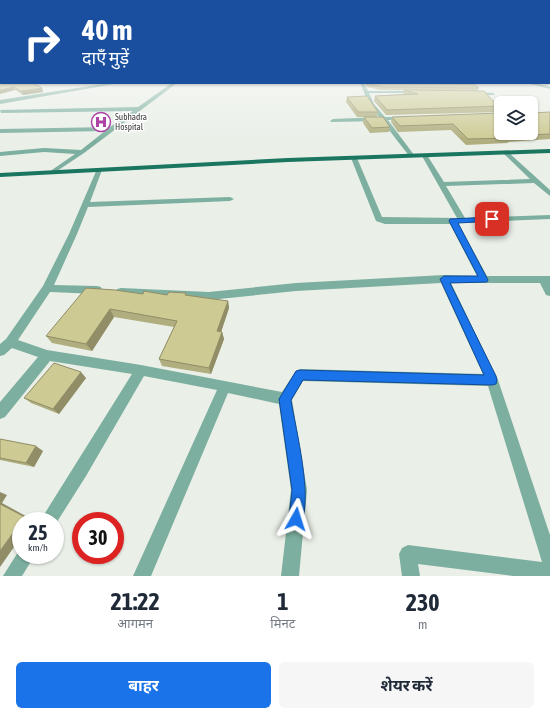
<!DOCTYPE html>
<html lang="hi">
<meta charset="utf-8">
<style>
:root{--surface:#fff;--page:#f6f6f7;--text:#1f2937;--muted:#747a83;--accent:#1a73e8}
body{margin:0;font-family:"Asap Condensed","Noto Sans Devanagari",sans-serif;background:var(--page);color:var(--text);height:100vh;display:flex;flex-direction:column;font-size:15px;white-space:nowrap}
*{box-sizing:border-box;margin:0}
p{font-size:13px;color:var(--muted)}
.icon{flex:none;width:22px;height:22px;fill:none;stroke:currentColor;stroke-width:2;stroke-linecap:round;stroke-linejoin:round}
.map{position:relative;height:576px;overflow:hidden}
.side{display:flex;flex-direction:column;background:var(--surface);flex:1}
.side>*{flex:none}
.guide{position:absolute;left:0px;top:0px;width:550px;height:84px;box-shadow:0 1px 3px #0004;background:#1a4fa0;color:#fff;overflow:hidden}
.tools{position:absolute;left:494px;top:96px;display:grid;gap:8px}
.tools a{display:grid;place-items:center;width:44px;height:44px;border-radius:6px;background:var(--surface);box-shadow:0 1px 3px #0004;font-size:20px}
.speed{position:absolute;left:12px;top:512px;display:flex;gap:8px;font-size:20px;font-weight:700;text-align:center}
.speed>*{display:grid;place-content:center;width:52px;height:52px;border-radius:50%;background:var(--surface);box-shadow:0 1px 3px #0004;line-height:1}
.speed small{font-size:10px;font-weight:400}
.speed .limit{border:6px solid #d22;background:#fff;color:#111}
.pin{position:absolute;display:grid;place-items:center;width:34px;height:34px;color:#fff;margin:-17px;border-radius:8px;box-shadow:0 2px 6px #0006}
.me{position:absolute;width:44px;margin:-22px;rotate:6deg;stroke-linejoin:round;filter:drop-shadow(0 0 3px #0008)}
.turn{display:flex;align-items:center;gap:14px;height:84px;padding:0 16px;font-size:18px}
.turn .icon{width:52px;height:52px;stroke-width:2.5}
.turn b{display:block;font-size:28px;line-height:34px}
.eta{display:flex;justify-content:space-evenly;align-items:center;height:68px;text-align:center}
.eta b{font-size:24px;font-weight:700;line-height:28px}
.cta{display:flex;gap:8px;margin-top:auto;padding:8px 16px}
.cta a{flex:1;height:46px;border-radius:6px;background:var(--accent);color:#fff;font-size:16px;font-weight:700;line-height:46px;text-align:center}
.cta a+a{background:var(--page);color:var(--text)}
.map>svg:first-child{display:block}
.lines{fill:none;stroke-linecap:round;stroke-linejoin:round}
.minor{fill:#7caf9f;fill-rule:evenodd}
.major{fill:#1b7660;fill-rule:evenodd}
.wall{fill:#b0ae7e}
.shaded-wall{fill:#908d67}
.building{fill:#cdca93;stroke:#908d67}
.route{fill:#1a73e8;stroke:#114b97}
.labels{text-anchor:middle;dominant-baseline:central;stroke-width:3;stroke-linejoin:round;paint-order:stroke}
.far-poi-label{font-size:9px;fill:#383a38;stroke:#fff;text-anchor:start}
</style>
<div class="map">
<svg width="550" height="576" viewBox="0 0 550 576">
<rect width="100%" height="100%" fill="#eaefe8"/>
<g class="lines">
<path class="minor" d="M549 76H550V78H549Z
M109 83H120L0 104V100Z
M172 83H177L84 153 54 173 49 172 75 154 44 152 0 156V152L44 148 81 150 105 131 0 133V129L110 127 133 111 1 113 0 110 138 107Z
M360 83H364L368 91H419L417 93H369L374 104 385 117H407L408 118 405 120H388L414 155V157H410L382 121 331 122 330 121 333 119 379 117 369 104Z
M527 83H535L550 87V89Z
M473 92 493 93 495 94 493 95 471 94Z
M504 152H508L550 190V196L534 183 446 186 465 218 550 215V219L458 223 487 276H550V296L546 295 540 283H451L498 380 550 535V576H513L418 564 420 576H402L399 554 402 548 408 545 542 562 488 386 303 381 292 400 307 490 299 576H281L291 490 279 404 228 393 151 576H133L217 390 144 376 86 476 55 525V521H40L132 374 50 361 5 417 0 419V402L38 357 12 348 4 355 0 356V344L6 339 43 286 69 234 97 169 102 170 90 202 230 197 234 199 230 201 88 207 77 234 54 285 97 286 101 287 102 290 101 293 97 294 50 292 18 340 47 350 141 365 282 392 296 371 300 369 483 374 441 283 296 291 209 300 121 296 117 295 116 292 117 289 121 288 209 292 296 283 444 275 477 276 450 224H385L376 221 351 158 354 156 357 158 382 217 457 218 422 156 423 155H427L444 182 530 179 504 154Z
M20 549 21 555H35L22 576H3Z"/>
<path class="major" d="M550 149V153L288 162 0 177V173L288 158Z"/>
</g>
<path class="wall" d="M0 67V68L42 88 43 92 23 95 15 90 0 70Z
M365 83H462L479 88 477 91 381 90 367 87Z
M404 90 493 101 501 103V112L386 115 374 101 375 96 403 94Z
M347 97 378 112 377 117H357L346 102Z
M550 112V139L508 142V143L466 145 451 130 398 132 391 122 392 117 501 113V133Z
M364 117 390 127 389 132 370 133 363 123Z
M186 293 187 295 228 301 229 308 221 332H222L224 339 211 374 162 366 159 359 174 327 114 317 92 351 52 343 46 336 143 294 167 295Z
M86 378 59 414 31 403 24 398Z
M0 439 43 451 34 467 0 460Z"/>
<path class="shaded-wall" d="M14 87 15 90 0 94V90Z
M42 88 43 92 23 95 21 91Z
M228 301 229 308 219 338 217 331Z
M110 309 114 317 92 351 86 344Z
M222 332 224 339 211 374 209 368Z
M81 372 86 378 59 414 53 409Z
M36 446 43 451 34 467 26 463Z
M0 492 7 495 2 503 33 520 32 521H22L0 504Z
M21 522V537L0 567V551Z"/>
<path class="building" d="M0 67H1V83H33L42 88 21 91 14 87 0 90Z
M368 83 474 84 479 88 381 87Z
M404 90 484 91 493 101H512L515 103H501V106L387 110 375 96 418 94Z
M367 96 378 112H358L347 97Z
M550 112V134L509 136 510 138 468 139 453 124 400 126 392 117 501 113V133H531V113Z
M364 117H383L390 127 372 128Z
M86 288 115 290 143 294 144 291 167 295 169 292 186 293 185 295 228 301 217 331 222 332 209 368 159 359 177 321 110 309 86 344 46 336Z
M54 363 81 372 53 409 24 398Z
M0 439 36 446 26 463 0 458Z
M0 504 25 517 22 521H21V522L0 551Z"/>
<linearGradient id="sky" x2="0" y2="1"><stop stop-color="#75b3d6"/><stop offset="0.44" stop-color="#f6f8f5"/><stop offset="1" stop-color="#f6f8f5" stop-opacity="0"/></linearGradient>
<rect width="550" height="142" fill="url(#sky)"/>
<path class="route" d="M492 217 496 219 494 221 458 223 488 280 487 282 450 283 496 376 497 380 496 384 492 385 303 380 291 400C296 431 313 496 301 524L296 526 291 524 289 519 292 490 279 399 296 371 300 370 484 375 440 279 444 276H478L449 221 450 219Z"/>
<defs>
<symbol id="hospital-ring" viewBox="-11 -11 22 22"><circle r="9.5" fill="#fff" stroke="#ad43a4" stroke-width="1.5"/><path d="M-5-5h3v3.5h4V-5h3V5h-3V1.5h-4V5h-3Z" fill="#ad43a4"/></symbol>
</defs>
<g fill-rule="evenodd">
<use href="#hospital-ring" x="90" y="111" width="22" height="22"/>
</g>
<g class="labels">
<g class="far-poi-label">
<text x="115" y="117">Subhadra<tspan x="115" dy="10">Hospital</tspan></text>
</g>
</g>
</svg>
<div class="tools">
<a><svg class="icon" aria-label="layers" viewBox="0 0 24 24"><path d="M12 4l9 5-9 5-9-5zM3 14l9 5 9-5"/></svg></a>
</div>
<div class="speed"><div>25<small>km/h</small></div><div class="limit">30</div></div>
<div class="pin" style="left:492px;top:219px;background:#d93025"><svg class="icon" aria-label="arrive" viewBox="0 0 24 24"><path d="M6 21V4h12l-3 4 3 4H6"/></svg></div>
<svg class="me" style="left:296px;top:519px" viewBox="-20 -20 40 40"><path d="M0-17L14 15 0 8-14 15z" fill="#1a73e8" stroke="#fff" stroke-width="4"/></svg>
<div class="guide">
<div class="turn"><svg class="icon" aria-label="right" viewBox="0 0 24 24"><path d="M7 20v-9h11M14 6l5 5-5 5"/></svg><div><b>40 m</b>दाएँ मुड़ें</div></div>
</div>
</div>
<section class="side">
<div class="eta">
<div><b>21:22</b><p>आगमन</p></div>
<div><b>1</b><p>मिनट</p></div>
<div><b>230</b><p>m</p></div>
</div>
<div class="cta"><a>बाहर</a><a>शेयर करें</a></div>
</section>
